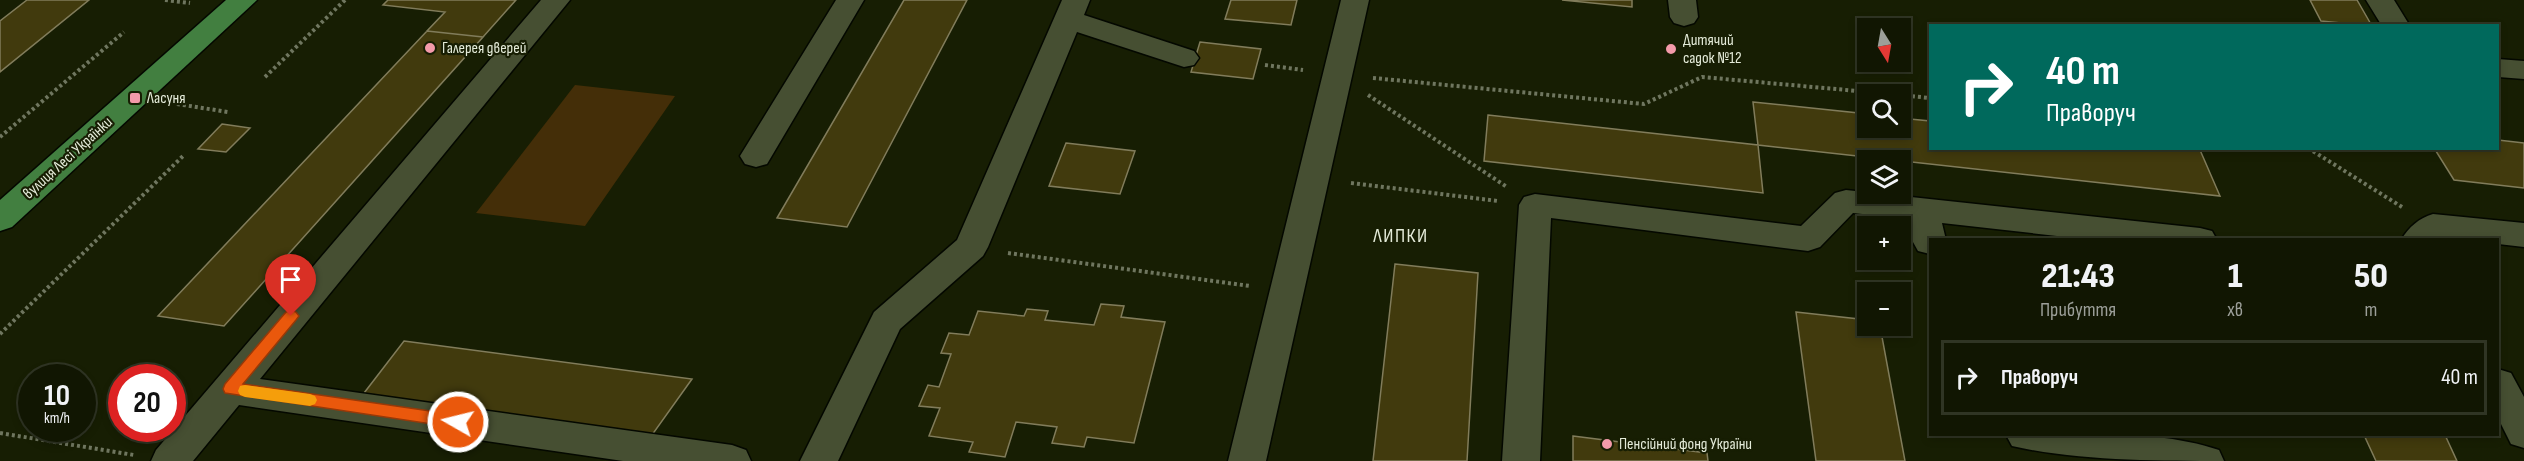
<!DOCTYPE html>
<html lang="uk">
<meta charset="utf-8">
<style>
:root{--surface:#111602;--page:#1e2311;--text:#f1f3f6;--muted:#9c9f99;--line:#303524}
body{margin:0;font-family:"Sofia Sans Condensed",sans-serif;background:var(--page);color:var(--text);height:100vh;display:flex;flex-direction:column;font-size:22px;white-space:nowrap}
*{box-sizing:border-box;margin:0}
p{font-size:20px;color:var(--muted)}
.icon{flex:none;width:33px;height:33px;fill:none;stroke:currentColor;stroke-width:2;stroke-linecap:round;stroke-linejoin:round}
.map{position:relative;flex:1;overflow:hidden}
.details{position:absolute;left:1929px;top:238px;width:570px;height:198px;display:flex;flex-direction:column;background:var(--surface);border-radius:0px;box-shadow:0 3px 9px #0003,0 0 0 2px var(--line)}
.details>*{flex:none}
.guide{position:absolute;left:1929px;top:24px;width:570px;height:126px;border-radius:0px;box-shadow:0 3px 9px #0003,0 0 0 2px var(--line);background:#00695c;color:#fff;overflow:hidden}
.needle{width:39px;rotate:169deg}
.tools{position:absolute;left:1857px;top:18px;display:grid;gap:12px}
.tools a{display:grid;place-items:center;width:54px;height:54px;border-radius:0px;background:var(--surface);box-shadow:0 3px 9px #0003,0 0 0 2px var(--line);font-size:30px}
.speed{position:absolute;left:18px;top:364px;display:flex;gap:12px;font-size:30px;font-weight:700;text-align:center}
.speed>*{display:grid;place-content:center;width:78px;height:78px;border-radius:50%;background:var(--surface);box-shadow:0 3px 9px #0003,0 0 0 2px var(--line);line-height:1}
.speed small{font-size:15px;font-weight:400}
.speed .limit{border:9px solid #d22;background:#fff;color:#111}
.pin{position:absolute;display:grid;place-items:center;width:51px;height:51px;color:#fff;margin:-62px -26px;border-radius:50% 50% 50% 0;rotate:-45deg;box-shadow:0 0 6px #0007}
.pin .icon{rotate:45deg}
.me{position:absolute;width:66px;margin:-33px;rotate:278deg;stroke-linejoin:round;filter:drop-shadow(0 0 4px #0008)}
.turn{display:flex;align-items:center;gap:21px;height:126px;padding:0 18px;font-size:27px}
.turn .icon{width:78px;height:78px;stroke-width:2.5}
.turn b{display:block;font-size:42px;line-height:51px}
.eta{display:flex;justify-content:space-evenly;align-items:center;height:102px;text-align:center}
.eta b{font-size:36px;font-weight:800;line-height:42px}
ul{padding:0;list-style:none}
li{display:flex;align-items:center;gap:18px;height:75px;margin:0 12px 9px;padding:0 6px;border:3px solid var(--line);border-radius:0px}
li div{flex:1}
li b{display:block;font-size:22px}
li em{font-style:normal}
.map>svg:first-child{display:block}
.green{fill:#442e08}
.building{fill:#413a0d;stroke:#817c5b;stroke-width:1.5}
.lines{fill:none;stroke-linecap:round;stroke-linejoin:round}
.minor-casing{stroke:#040800;stroke-width:3}
.major-casing{stroke:#040800;stroke-width:3}
.path{stroke:#6f765f;stroke-width:4;stroke-dasharray:3 3;stroke-linecap:butt}
.minor{fill:#464f32;fill-rule:evenodd}
.major{fill:#427f40;fill-rule:evenodd}
.route{fill:#ea580c;stroke:#983908;stroke-width:1.5}
.slow{fill:#f59e0b}
.poi-dot{fill:#f39aaa;stroke:#171e03;stroke-width:2}
.labels{text-anchor:middle;dominant-baseline:central;stroke-width:4.5;stroke-linejoin:round;paint-order:stroke}
.poi-label{font-size:16px;fill:#e4ebd9;stroke:#171e03;text-anchor:start}
.street-label{font-size:16px;fill:#e4ebd9;stroke:#171e03}
.quarter-label{font-size:20px;letter-spacing:1.5px;fill:#e4ebd9;stroke:#171e03}
</style>
<div class="map">
<svg width="2524" height="461" viewBox="0 0 2524 461">
<rect width="100%" height="100%" fill="#171e03"/>
<path class="green" d="M575 85 675 96 585 226 476 213Z"/>
<path class="building" d="M27 0H89L0 72V21Z
M388 0H516L483 37 427 31 445 12 383 5Z
M904 0H967L847 227 777 218Z
M1231 0H1297L1291 25 1225 19Z
M1562 0H1632V7Z
M2310 0H2357L2372 26 2321 21Z
M427 31 483 37 224 326 158 316Z
M1200 42 1261 49 1253 79 1191 72Z
M1753 102 1868 114V128H1900V118L1930 121V148L2200 150 2220 196 1758 145Z
M1488 115 1758 145 1763 193 1484 161Z
M222 124 250 128 226 152 198 149Z
M2498 140 2524 143V188L2454 180 2434 148H2498Z
M1066 143 1135 151 1120 194 1049 186Z
M1395 264 1478 273 1467 461H1373Z
M1101 304 1124 306 1121 317 1165 322 1134 443 1087 437 1084 447 1052 443 1057 427 1016 422 1005 457 969 452 973 442 929 436 940 408 919 406 928 385 939 387 951 354 941 353 949 333 969 335 978 311 1024 316 1027 309 1048 311 1045 320 1094 325Z
M1796 312 1868 320V326H1880L1905 461H1816Z
M404 341 692 379 652 435 450 406 361 397Z
M2364 435H2445L2457 461H2376Z
M1573 436 1707 453 1708 461H1573Z"/>
<g class="lines">
<defs>
<path id="minor" d="M541 0H570L260 379 732 445 746 450 751 461H623L239 405 193 461H151L156 450Z
M836 0H864L767 164 756 167 745 164 740 156Z
M1062 0H1090L1084 15 1194 51 1199 58 1194 65 1184 67 1077 32 988 247 983 256 900 329 838 461H800L874 312 957 240Z
M1341 0H1369L1266 461H1228Z
M1668 0H1696L1698 17 1694 23 1684 26 1674 23 1670 17Z
M2366 0H2394L2410 26H2382Z
M2498 59 2524 61V79L2498 77Z
M1846 190 2200 228 2212 231 2217 240H2093L1942 223 1946 240H1930V254L1918 251 1913 242 1909 219 1853 213 1820 247 1808 251 1551 218 1540 461H1502L1519 205 1524 197 1535 194 1801 226 1835 193Z
M2433 214 2524 223V247L2498 244V240H2401C2409 227 2419 218 2433 214Z
M2498 369 2511 373 2524 397V448L2511 444 2498 418Z
M2006 435C2073 435 2155 428 2219 450L2224 461C2156 461 2077 461 2012 446Z"/>
<path id="major" d="M226 0H257L12 227 0 231V200Z"/>
</defs>
<use href="#minor" class="minor-casing"/>
<use href="#major" class="major-casing"/>
<path class="path" d="M165 0 190 3
M1265 65 1303 70
M265 77 345 0
M1373 78 1644 104 1702 77 1891 94
M1368 95 1507 187
M1900 95 1930 98
M177 104 228 112
M0 137 124 32
M2308 148 2402 207
M1351 183 1498 201
M1008 253 1250 286
M0 334 183 156
M0 433 134 455"/>
<use href="#minor" class="minor"/>
<use href="#major" class="major"/>
</g>
<path class="route" d="M291 310 296 312 299 316 296 320 243 384 458 415 464 417 466 422 464 426 458 428 225 393 223 389 225 384 286 312Z"/>
<path class="slow" d="M245 385 310 394 315 396 317 400 315 404 310 406 245 397 240 395 238 391 240 386Z"/>
<g class="poi-dot">
<circle cx="430" cy="48" r="6"/>
<circle cx="1671" cy="49" r="6"/>
<rect x="129" y="92" width="12" height="12" rx="3"/>
<circle cx="1607" cy="444" r="6"/>
</g>
<g class="labels">
<g class="poi-label">
<text x="1683" y="40">Дитячий<tspan x="1683" dy="18">садок №12</tspan></text>
<text x="442" y="48">Галерея дверей</text>
<text x="147" y="98">Ласуня</text>
<text x="1619" y="444">Пенсійний фонд України</text>
</g>
<g class="street-label">
<text transform="translate(68 158) rotate(-42)">вулиця Лесі Українки</text>
</g>
<g class="quarter-label">
<text x="1401" y="236">ЛИПКИ</text>
</g>
</g>
</svg>
<div class="tools">
<a><svg class="needle" viewBox="-14 -14 28 28"><path d="M0-13l5 13h-10z" fill="#e53935"/><path d="M0 13l5-13h-10z" fill="#9c9f99"/></svg></a>
<a><svg class="icon" aria-label="search" viewBox="0 0 24 24"><circle cx="10" cy="10" r="6"/><path d="M15 15l6 6"/></svg></a>
<a><svg class="icon" aria-label="layers" viewBox="0 0 24 24"><path d="M12 4l9 5-9 5-9-5zM3 14l9 5 9-5"/></svg></a>
<a>+</a>
<a>−</a>
</div>
<div class="speed"><div>10<small>km/h</small></div><div class="limit">20</div></div>
<div class="pin" style="left:291px;top:316px;background:#d93025"><svg class="icon" aria-label="arrive" viewBox="0 0 24 24"><path d="M6 21V4h12l-3 4 3 4H6"/></svg></div>
<svg class="me" style="left:458px;top:422px" viewBox="-20 -20 40 40"><circle r="17" fill="#ea580c" stroke="#fff" stroke-width="3"/><path d="M0-11L8 9 0 5-8 9z" fill="#fff"/></svg>
<div class="guide">
<div class="turn"><svg class="icon" aria-label="right" viewBox="0 0 24 24"><path d="M7 20v-9h11M14 6l5 5-5 5"/></svg><div><b>40 m</b>Праворуч</div></div>
</div>
<section class="details">
<div class="eta">
<div><b>21:43</b><p>Прибуття</p></div>
<div><b>1</b><p>хв</p></div>
<div><b>50</b><p>m</p></div>
</div>
<ul>
<li><svg class="icon" aria-label="right" viewBox="0 0 24 24"><path d="M7 20v-9h11M14 6l5 5-5 5"/></svg><div><b>Праворуч</b></div><em>40 m</em></li>
</ul>
</section>
</div>
